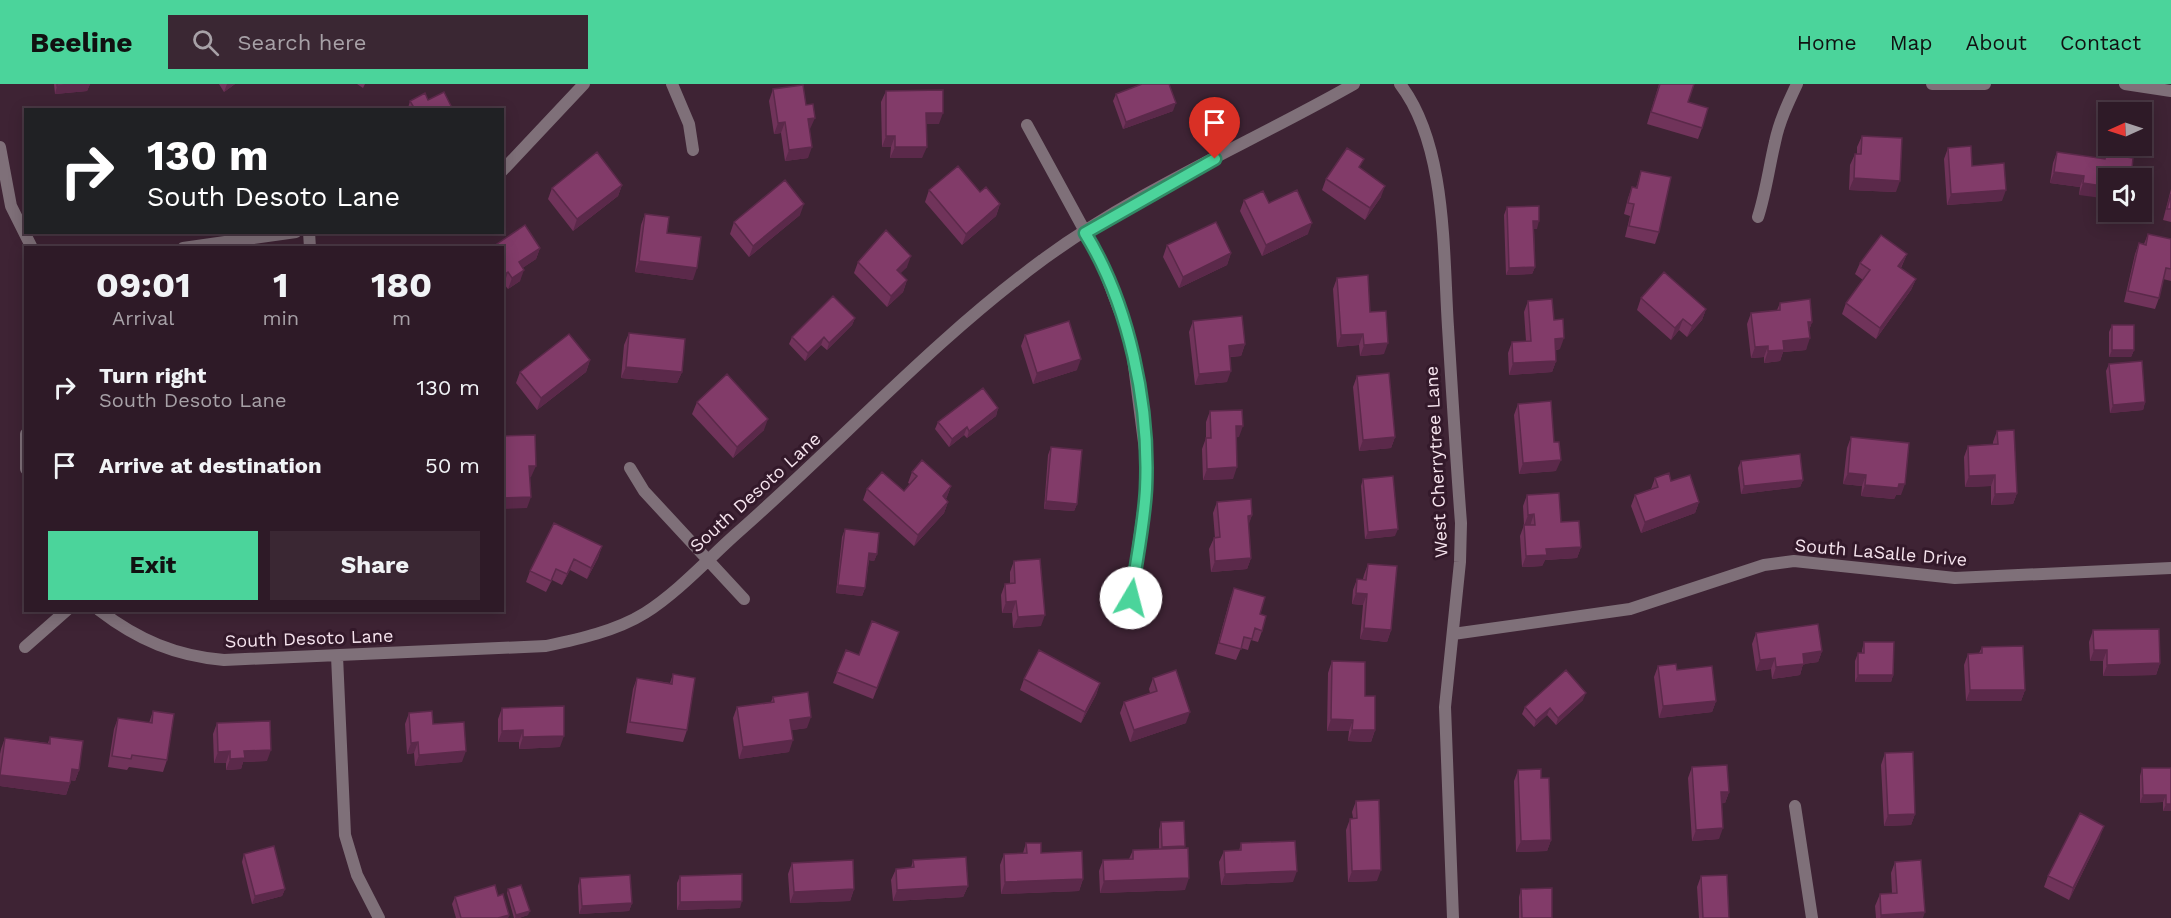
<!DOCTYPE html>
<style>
:root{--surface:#2e1a27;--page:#3a2733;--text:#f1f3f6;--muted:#a7a1a7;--line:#493844;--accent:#4bd49b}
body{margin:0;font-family:"Work Sans",sans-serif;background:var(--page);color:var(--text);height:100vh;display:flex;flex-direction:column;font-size:22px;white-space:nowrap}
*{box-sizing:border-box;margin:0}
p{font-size:20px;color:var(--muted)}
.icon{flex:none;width:33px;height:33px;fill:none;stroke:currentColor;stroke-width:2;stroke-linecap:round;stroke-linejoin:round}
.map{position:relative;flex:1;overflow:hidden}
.details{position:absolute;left:24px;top:162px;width:480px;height:366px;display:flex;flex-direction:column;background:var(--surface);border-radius:0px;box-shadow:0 3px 15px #0003,0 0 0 2px var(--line)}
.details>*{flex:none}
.hud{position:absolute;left:24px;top:24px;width:480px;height:126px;border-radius:0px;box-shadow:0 3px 15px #0003,0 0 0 2px var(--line);background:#202124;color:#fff;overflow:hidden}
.needle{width:39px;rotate:267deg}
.controls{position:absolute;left:2098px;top:18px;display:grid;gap:12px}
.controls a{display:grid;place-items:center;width:54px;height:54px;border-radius:0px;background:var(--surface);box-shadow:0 3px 15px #0003,0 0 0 2px var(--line);font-size:30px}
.pin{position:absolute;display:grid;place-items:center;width:51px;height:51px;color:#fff;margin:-62px -26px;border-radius:50% 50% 50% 0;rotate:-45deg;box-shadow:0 0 6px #0007}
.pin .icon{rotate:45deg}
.me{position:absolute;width:66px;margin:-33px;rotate:8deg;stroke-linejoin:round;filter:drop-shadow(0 0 4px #0008)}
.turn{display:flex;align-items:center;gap:21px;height:126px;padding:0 24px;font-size:27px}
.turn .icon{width:78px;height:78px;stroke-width:2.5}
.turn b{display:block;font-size:42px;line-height:51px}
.eta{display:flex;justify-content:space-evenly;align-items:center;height:102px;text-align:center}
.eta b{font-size:36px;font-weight:700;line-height:42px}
.action{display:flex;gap:12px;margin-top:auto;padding:12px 24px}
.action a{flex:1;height:69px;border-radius:0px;background:var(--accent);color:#111;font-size:24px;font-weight:700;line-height:69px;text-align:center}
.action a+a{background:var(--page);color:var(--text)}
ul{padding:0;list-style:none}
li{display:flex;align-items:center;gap:18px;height:78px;padding:0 24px}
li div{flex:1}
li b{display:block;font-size:22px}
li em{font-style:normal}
header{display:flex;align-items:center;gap:36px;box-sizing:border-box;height:84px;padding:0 30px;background:var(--accent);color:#111}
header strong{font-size:28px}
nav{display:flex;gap:33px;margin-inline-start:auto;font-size:21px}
.search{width:420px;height:54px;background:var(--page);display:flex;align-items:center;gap:15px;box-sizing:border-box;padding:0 21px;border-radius:0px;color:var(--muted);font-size:22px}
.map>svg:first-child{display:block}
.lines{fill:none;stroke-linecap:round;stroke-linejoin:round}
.minor{stroke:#7f7079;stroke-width:12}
.wall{fill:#70335a}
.shaded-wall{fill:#5b294a}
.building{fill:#823b69;stroke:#5b294a;stroke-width:1.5}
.route-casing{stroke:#318a65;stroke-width:15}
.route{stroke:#4bd49b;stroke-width:10}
.labels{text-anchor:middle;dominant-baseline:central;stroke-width:6;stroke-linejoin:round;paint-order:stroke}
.street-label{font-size:18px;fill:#f6e4ee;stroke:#33192a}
</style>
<header>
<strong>Beeline</strong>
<div class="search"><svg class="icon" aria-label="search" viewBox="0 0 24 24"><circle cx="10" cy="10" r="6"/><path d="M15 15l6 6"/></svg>Search here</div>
<nav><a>Home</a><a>Map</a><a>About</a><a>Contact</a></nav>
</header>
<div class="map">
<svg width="2171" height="834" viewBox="0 0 2171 834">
<rect width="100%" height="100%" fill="#3e2334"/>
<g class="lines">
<path class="minor" d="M672 0 689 40 693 66
M1400 0C1447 61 1443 168 1448 243 1452 308 1456 374 1461 439L1460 478 1445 623 1453 834
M1932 0H1985
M2125 0 2171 7
M1027 41 1100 175 1127 247 1133 274 1146 374V406L1131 514
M0 63 11 122 32 164
M502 87 584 0
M1758 133C1766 108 1769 83 1775 58 1779 38 1788 19 1797 0
M309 148 310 164
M183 164 296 148
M26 350V385
M630 384 644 407 744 515
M99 526C138 556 176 572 224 576L546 562C579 555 616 547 645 529 678 508 707 476 736 450 840 359 933 256 1045 174 1140 105 1252 58 1354 0
M1453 550 1630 525 1764 481 1794 477 1955 494 2171 484
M25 563 67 526
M337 572 345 751 357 791 379 834
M1795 722 1812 834"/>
</g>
<path class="wall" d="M54 0H90L87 7 55 10Z
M219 0H235L224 8Z
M357 0H365L363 4Z
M1659 0H1694L1688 18 1702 44 1698 55 1647 40Z
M773 5 810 45 808 74 785 77 781 49 774 50 769 17Z
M886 7 939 40H926L922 74H890L891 63H882L881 18Z
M1116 10 1173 27 1123 45 1113 17Z
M428 16 408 24 410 17Z
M1862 52 1896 108 1849 106 1850 81 1855 70H1857V63Z
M1948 64 1972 82 2002 117 1947 121 1944 75Z
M2057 68 2104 75 2106 70 2133 74 2079 111 2080 103 2050 99 2053 79Z
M1361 85 1381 113 1365 136 1322 106 1326 95Z
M1641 87 1659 148 1655 160 1625 153 1630 132 1624 130 1628 114 1632 103 1636 104Z
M622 101 618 112 573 147 548 115 552 104Z
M2171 105V138L2163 136Z
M929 106 980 108 1000 120 996 132 962 161 925 118Z
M1244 116 1269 119 1308 150 1262 172 1240 127Z
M1507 123 1537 145H1534L1535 183 1532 190 1506 191 1504 131Z
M645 130 667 149 693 196 635 188 641 141Z
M800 131 749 173 730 150 734 138Z
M2148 150 2171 155V197L2163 195 2159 214 2155 225 2124 218 2135 170 2139 159 2144 160Z
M1167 161 1231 169 1227 181 1179 204 1163 173Z
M502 164H540L536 175 522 184 520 197 508 205 504 200Z
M1907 170 1901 184 1916 195 1911 206 1876 255 1842 230 1846 219 1863 196 1855 190 1860 179Z
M858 178 907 183 900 189 907 196 903 208 887 223 854 189Z
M1337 194 1370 228 1384 270 1360 272 1359 261 1337 263 1333 205Z
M1641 214 1706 225 1702 236 1687 253 1679 246 1671 256 1637 226Z
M1528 217 1554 236 1560 265 1556 266V277L1552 288 1509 291 1508 269 1512 258 1526 257 1524 228Z
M1780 219 1812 238 1809 246 1806 266 1783 268 1780 277 1764 279V273L1751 274 1747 240 1751 229 1777 226Z
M855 234 852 241 827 266 821 261 805 277 789 260 792 253Z
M1193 237 1245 260 1241 272 1230 273 1227 298 1195 301 1189 248Z
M2112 241 2134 266 2131 273H2109V248Z
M629 249 682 288 677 299 621 294 624 261Z
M1025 251 1077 286 1033 300 1021 262Z
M590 276 586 288 537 326 516 299 520 288Z
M2109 280 2145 318 2143 326 2110 329 2106 287Z
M1357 292 1395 353 1391 364 1359 367 1353 303Z
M697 318 764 346 733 374 692 330Z
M1518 320 1554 358 1556 387 1519 390 1514 331Z
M998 324 996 332 967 354 964 351 949 363 935 345 938 338Z
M1210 327 1239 353H1236L1233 395 1203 396 1202 365 1206 354V338Z
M1997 347 2017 409 2013 420 1991 421V402L1965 403 1964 373 1968 362 1993 360V358Z
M1851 353 1901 411H1896L1894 415 1861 412 1862 402 1843 400 1847 364Z
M1051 363 1077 420 1074 427 1044 425 1048 371Z
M1741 377 1803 396 1800 403 1741 410 1738 384Z
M912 388 951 402 946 415 948 418 944 429 914 462 863 416 867 405 904 407 910 400 908 399Z
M1655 394 1699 418 1695 429 1641 449 1631 422 1635 411 1651 405Z
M1363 395 1395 452 1365 455 1361 402Z
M1527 411 1561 438 1581 463 1577 474 1545 476 1542 482 1522 483 1520 452 1524 441 1523 422Z
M1217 418 1252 431 1248 441 1251 474 1247 485 1211 488 1209 465 1214 454H1215L1213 429Z
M845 445 877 470 874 477 869 476 865 504 862 512 836 509 842 453Z
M602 462 598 474 587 495 570 486 562 501 552 496 546 508 526 498 530 487Z
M1014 477 1041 542 1013 544 1012 529H1002L1001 511 1005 500 1010 499V488Z
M1368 480 1391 546 1387 558 1360 555 1363 521 1352 520 1353 506 1357 495H1363L1364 491Z
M1234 504 1260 530 1262 547 1258 558 1251 556 1248 566 1241 564 1236 576 1215 570 1230 515Z
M2093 546 2160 579 2156 591 2103 592V577H2090L2089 558Z
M899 548 873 615 833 599 846 566 859 571Z
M1756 549 1822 567 1818 578 1803 580 1800 591 1772 595 1771 585 1756 587 1752 560Z
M1864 558 1893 591 1891 598H1855V577L1858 569H1862V566Z
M1982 563 2025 606 2021 617H1966L1964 581 1968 570 1979 569Z
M1332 577 1365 612 1375 646 1371 658 1348 657 1349 647H1327L1328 589Z
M1658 582 1677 586 1716 617 1712 628 1659 634 1654 593Z
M673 590 687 646 683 658 626 649 633 605 637 594 670 599Z
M1153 594 1186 639 1130 658 1120 629 1124 618 1150 609 1149 605Z
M1024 595 1100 599 1096 611 1081 639 1020 606Z
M773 613 807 644 792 646 789 668 739 675 733 634 737 623 771 618Z
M1583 616 1556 641 1547 631 1534 643 1522 630 1525 623Z
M502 624 560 663 519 665V658H498V635Z
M153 627 167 676 163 688 129 683 127 686 108 683 114 645 118 634 149 639Z
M409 629 433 640 462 678 415 682 414 669 407 670 405 640Z
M217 639 267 677 243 678 241 685 226 686V679H214L213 650Z
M50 653 79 686 75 697 71 696 66 711 0 702V670L1 665 5 654 48 659Z
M1885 669 1915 730 1911 741 1884 742 1881 681Z
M1692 683 1729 708 1725 719H1722L1719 755 1692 757 1688 694Z
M2142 684H2171V727H2163V718L2140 719V692Z
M1518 686 1541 694 1551 756 1547 767 1516 768 1514 697Z
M1356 717 1377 797 1348 798 1346 746 1350 735 1353 734 1352 728Z
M1161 738 1184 764 1185 806 1100 809 1099 787 1103 776 1129 775 1133 766 1159 765V746Z
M2100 753 2069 816 2044 803 2048 792Z
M1026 759 1083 795 1079 807 1001 810 1000 781 1004 770 1023 769Z
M1241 759 1293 798 1221 801 1219 778 1224 767H1239Z
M244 770 285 805 282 812 252 820 242 778Z
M913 776 968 802 963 813 893 817 891 796 896 785 911 784Z
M1895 778 1923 834H1876L1875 822 1880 810 1892 809 1891 789Z
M792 779 854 805 850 817 790 819 788 790Z
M680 792 740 824 677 826V799Z
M1701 792 1729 834H1699L1697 803Z
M580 794 632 819 629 827 579 830 578 802Z
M508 805 528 831 519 834H514L507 809Z
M1521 805 1552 834H1519V813Z
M498 812 509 831 508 834H456L452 820 455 813Z"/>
<path class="shaded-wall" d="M90 0 87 7 55 10 57 2Z
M227 0H235L224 8Z
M1176 19 1173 27 1123 45 1126 38Z
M926 29H943L939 40H922Z
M815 34 810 45 804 46 808 35Z
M785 38 781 49 774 50 778 39Z
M886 52H895L891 63H882Z
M812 63 808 74 785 77 789 66Z
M895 63H927L922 74H890Z
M2054 88 2084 92 2080 103 2050 99Z
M1854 94 1900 97 1896 108 1849 106Z
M2083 99 2109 103V115L2079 111Z
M622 101 618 112 573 147 577 135Z
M1385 102 1381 113 1365 136 1370 124Z
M2006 106 2002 117 1947 121 1951 110Z
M804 120 800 131 749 173 753 162Z
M1000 120 996 132 962 161 966 150Z
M1533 137H1539L1537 145H1531Z
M1312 139 1308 150 1262 172 1266 161Z
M540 164 536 175 514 190 519 178Z
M1231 169 1227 181 1179 204 1183 193Z
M1907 170 1902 181 1894 193 1898 182Z
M911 172 907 183 893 197 897 186Z
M639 177 697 184 693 196 635 188Z
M1535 183 1532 190 1506 191 1509 184Z
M524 186 520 197 508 205 512 194Z
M508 188 504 200 502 201V192Z
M1916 195 1911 206 1876 255 1880 244Z
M907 196 903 208 887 223 891 212Z
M1706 225 1702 236 1687 253 1692 242Z
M855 234 852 241 827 266 829 259Z
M1683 235 1679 246 1671 256 1675 244Z
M1808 238H1812L1808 249Z
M1363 250 1359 261 1337 263 1341 251Z
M824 253 821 261 805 277 808 269Z
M1564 254 1560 265 1551 266 1555 255Z
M1810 254 1806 266 1783 268 1780 277 1764 279 1768 267 1783 257Z
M1388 259 1384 270 1360 272 1364 261Z
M1245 260 1241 272 1225 273 1229 262Z
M1768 262 1764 273 1751 274 1755 263Z
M2112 266H2134L2131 273H2109Z
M1081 275 1077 286 1033 300 1037 289Z
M590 276 586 288 537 326 541 314Z
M1556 277 1552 288 1509 291 1513 279Z
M626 283 682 288 677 299 621 294Z
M1231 287 1227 298 1195 301 1199 290Z
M2145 318 2143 326 2110 329 2113 321Z
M998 324 996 332 967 354 969 347Z
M768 335 764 346 733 374 737 363Z
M1236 342H1243L1239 353 1232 354Z
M967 343 964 351 949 363 952 355Z
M1395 353 1391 364 1359 367 1363 356Z
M1561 376 1556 387 1519 390 1523 379Z
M529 382H536L531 393H525Z
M1237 383 1233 395 1203 396 1207 385Z
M1848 389 1866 391 1862 402 1843 400Z
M1995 391 1991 402 1965 403 1969 392Z
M1803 396 1800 403 1741 410 1744 402Z
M1899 400H1905L1901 411H1896L1894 415 1861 412 1865 401Z
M951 402 947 413 939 424 943 412Z
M2017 409 2013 420 1991 421 1995 410Z
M531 413 527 424 502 425V414Z
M1046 417 1077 420 1074 427 1044 425Z
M948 418 944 429 914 462 918 451Z
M1699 418 1695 429 1641 449 1645 438Z
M1534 430 1530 442H1524L1528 431Z
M1252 431 1248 443V432Z
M1398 445 1395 452 1365 455 1368 448Z
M602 462 598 474 587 495 591 484Z
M1581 463 1577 474 1545 476 1542 482 1522 483 1526 472 1546 465Z
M869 469 877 470 874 477 867 476Z
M1251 474 1247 485 1211 488 1215 477Z
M574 475 570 486 562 501 567 490Z
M838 501 865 504 862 512 836 509Z
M1356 509 1367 510 1363 521 1352 520Z
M1016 517 1012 529H1002L1006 518Z
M1045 531 1041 542 1013 544 1018 533Z
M1364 544 1391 546 1387 558 1360 555Z
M2094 566H2107L2103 577H2090Z
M1822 567 1818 578 1803 580 1800 591 1772 595 1776 583 1803 570Z
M1775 574 1771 585 1756 587 1760 576Z
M2160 579 2156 591 2103 592 2107 581Z
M1858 591H1893L1891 598H1855Z
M1100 599 1096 611 1081 639 1085 628Z
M1970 606H2025L2021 617H1966Z
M1586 609 1583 616 1556 641 1558 634Z
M1716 617 1712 628 1659 634 1663 622Z
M1550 624 1547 631 1534 643 1536 636Z
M1190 628 1186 639 1130 658 1134 646Z
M811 633 807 644 786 647 790 636Z
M1331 635 1353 636 1349 647H1327Z
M523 646 519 658H498L502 647Z
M1352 646H1375L1371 658 1348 657Z
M564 652 560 663 519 665 523 653Z
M793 656 789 668 739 675 743 663Z
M418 658 414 669 407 670 411 659Z
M271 666 267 677 243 678 241 685 226 686 230 675 244 667Z
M230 667 226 679H214L218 668Z
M466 667 462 678 415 682 419 671Z
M72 685 79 686 75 697 68 696Z
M0 691 70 699 66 711 0 702Z
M1721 708H1729L1725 719 1717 720Z
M2143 711H2166L2163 718 2140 719Z
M2166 720H2171V727H2163Z
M1915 730 1911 741 1884 742 1888 731Z
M2104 742 2100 753 2069 816 2073 804Z
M1723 744 1719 755 1692 757 1696 746Z
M1551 756 1547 767 1516 768 1521 757Z
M1185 762 1182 769 1159 770 1162 763Z
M1381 786 1377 797 1348 798 1352 787Z
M1297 787 1293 798 1221 801 1225 790Z
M1189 794 1185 806 1100 809 1104 797Z
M1083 795 1079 807 1001 810 1005 798Z
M968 802 963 813 893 817 897 806Z
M285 805 282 812 252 820 255 812Z
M854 805 850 817 790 819 794 808Z
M742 817 740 824 677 826 680 818Z
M632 819 629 827 579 830 582 822Z
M530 827 528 831 519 834H515L516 831Z
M1925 828 1923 834H1880L1881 831Z
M509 831 508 834H498Z"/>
<path class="building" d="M57 0H87L57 2Z
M1142 0H1169L1176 19 1126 38 1116 10Z
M1660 0H1694L1688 18 1708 24 1702 44 1651 28Z
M803 1 806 21 813 20 815 34 808 35 812 63 789 66 785 38 778 39 773 5Z
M943 6V29H926L927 63H895V52H886V7Z
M444 8 453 26H405L413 22 410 17 425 9 428 16Z
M1862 52 1902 54 1900 97 1854 94 1855 70H1861Z
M1971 62 1972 82 2004 79 2006 106 1951 110 1948 64Z
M1347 64 1364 75 1359 83 1385 102 1370 124 1326 95Z
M597 68 622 101 577 135 552 104Z
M2057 68 2105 75 2106 70 2133 74 2131 94H2109V103L2083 99 2084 92 2054 88Z
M958 82 980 108 986 103 1000 120 966 150 929 106Z
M1641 87 1671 93 1659 148 1629 142 1634 120 1628 119 1632 103 1637 104Z
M785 96 804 120 753 162 734 138Z
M1297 106 1312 139 1266 161 1244 116 1263 107 1269 119Z
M2171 110V125H2167Z
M1539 122V137H1533L1535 183 1509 184 1507 123Z
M645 130 669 133 667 149 701 153 697 184 639 177Z
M1216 138 1231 169 1183 193 1167 161Z
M525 141 540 164 519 178 524 186 512 194 508 188 502 192V164H491Z
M886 146 911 172 897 186 907 196 891 212 858 178Z
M2148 150 2171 155V185L2166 184 2159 214 2128 207 2139 159 2146 161Z
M1881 151 1907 170 1898 182 1916 195 1880 244 1846 219 1870 186 1860 179Z
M1664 188 1706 225 1692 242 1683 235 1675 244 1641 214Z
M1368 191 1370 228 1386 227 1388 259 1364 261 1363 250 1341 251 1337 194Z
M833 212 855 234 829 259 824 253 808 269 792 253Z
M1552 215 1554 236 1563 235 1564 254 1555 255 1556 277 1513 279 1512 258 1531 257 1528 217Z
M1810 215 1812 238H1808L1810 254 1783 257 1784 266 1768 267V262L1755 263 1751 229 1780 226V219Z
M1242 232 1245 260 1229 262 1231 287 1199 290 1193 237Z
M1069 237 1081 275 1037 289 1025 251Z
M2112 241H2134V266H2112Z
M629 249 685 255 682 288 626 283Z
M569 250 590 276 541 314 520 288Z
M2142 277 2145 318 2113 321 2109 280Z
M1389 289 1395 353 1363 356 1357 292Z
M727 290 768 335 737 363 697 318Z
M983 304 998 324 969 347 967 343 952 355 938 338Z
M1551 317 1554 358H1559L1561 376 1523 379 1518 320Z
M1242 326 1243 342H1236L1237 383 1207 385 1206 354H1211L1210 327Z
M2014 346 2017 409 1995 410V391L1969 392 1968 362 1998 360 1997 347Z
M535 351 536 382H529L531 413 502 414V352Z
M1851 353 1909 359 1905 400H1899L1898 404 1865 401 1866 391 1848 389Z
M1051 363 1082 366 1077 420 1046 417Z
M1800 370 1803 396 1744 402 1741 377Z
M922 376 951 402 943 412 948 418 918 451 867 405 882 388 904 407 917 392 912 388Z
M1669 389 1671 397 1690 391 1699 418 1645 438 1635 411 1658 403 1655 394Z
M1393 392 1398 445 1368 448 1363 395Z
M1559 409 1561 438 1579 437 1581 463 1546 465 1547 471 1526 472 1524 441H1535L1534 430 1528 431 1527 411Z
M1251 415 1252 431 1248 432 1251 474 1215 477 1214 454 1220 453 1217 418Z
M554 439 602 462 591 484 574 475 567 490 556 485 551 497 530 487Z
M845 445 879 449 877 470 869 469 865 504 838 501Z
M1040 475 1045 531 1018 533 1016 517 1006 518 1005 500 1015 499 1014 477Z
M1368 480 1397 482 1391 546 1364 544 1367 510 1356 509 1357 495 1366 496Z
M1234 504 1265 513 1260 530 1266 532 1262 547 1255 544 1252 555 1244 553 1241 565 1219 559Z
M872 537 899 548 877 604 837 588 846 566 859 571Z
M1818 540 1822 567 1803 570 1804 580 1776 583 1775 574 1760 576 1756 549Z
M2159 545 2160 579 2107 581V566H2094L2093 546Z
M1864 558H1894L1893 591H1858V569H1864Z
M2023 562 2025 606H1970L1968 570 1982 569V563Z
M1039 566 1100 599 1085 628 1024 595Z
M1332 577 1365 578V612H1375V646H1352L1353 636 1331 635Z
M1676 580 1677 586 1712 582 1716 617 1663 622 1658 582Z
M1176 586 1190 628 1134 646 1124 618 1157 607 1153 594Z
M1566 586 1586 609 1558 634 1550 624 1536 636 1525 623Z
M673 590 695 594 687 646 630 638 637 594 672 600Z
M808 608 811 633 790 636 793 656 743 663 737 623 774 618 773 613Z
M564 622V652L523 653V646L502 647V624Z
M153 627 174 630 167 676 132 671 131 675 112 672 118 634 152 639Z
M432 627 433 640 464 638 466 667 419 671 418 658 411 659 409 629Z
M270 637 271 666 244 667 245 674 230 675V667L218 668 217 639Z
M50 653 83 657 79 686 72 685 70 699 0 691 5 654 50 660Z
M1913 668 1915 730 1888 731 1885 669Z
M1727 681 1729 708H1721L1723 744 1696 746 1692 683Z
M2142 684H2171V720H2166V711H2143Z
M1541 685V694H1549L1551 756 1521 757 1518 686Z
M1379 716 1381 786 1352 787 1350 735 1357 734 1356 717Z
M2080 729 2104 742 2073 804 2048 792Z
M1184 737 1185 762 1162 763 1161 738Z
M1295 757 1297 787 1225 790 1224 767 1241 766V759Z
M1026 759H1041V769L1082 767 1083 795 1005 798 1004 770 1027 769Z
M274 762 285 805 255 812 244 770Z
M1188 764 1189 794 1104 797 1103 776 1133 775V766Z
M966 773 968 802 897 806 896 785 914 783 913 776Z
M853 776 854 805 794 808 792 779Z
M1921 776 1925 828 1881 831 1880 810 1897 809 1895 778Z
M742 790V817L680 818V792Z
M630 791 632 819 582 822 580 794Z
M1727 791 1729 834H1703L1701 792Z
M495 801 498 812 503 810 509 831 498 834H461L455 813Z
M521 801 530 827 516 831 508 805Z
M1552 804V834H1522L1521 805Z"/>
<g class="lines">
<defs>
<path id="route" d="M1131 514C1136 478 1144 441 1146 405 1150 321 1129 220 1085 149L1215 75"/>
</defs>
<use href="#route" class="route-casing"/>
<use href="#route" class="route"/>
</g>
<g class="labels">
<g class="street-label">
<text transform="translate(1436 378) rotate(-93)">West Cherrytree Lane</text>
<text transform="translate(755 408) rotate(-42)">South Desoto Lane</text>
<text transform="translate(1881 468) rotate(5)">South LaSalle Drive</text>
<text transform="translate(309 554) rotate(-2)">South Desoto Lane</text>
</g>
</g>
</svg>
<div class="controls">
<a><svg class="needle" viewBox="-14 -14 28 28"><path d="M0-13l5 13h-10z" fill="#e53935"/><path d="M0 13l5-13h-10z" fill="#a7a1a7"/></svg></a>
<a><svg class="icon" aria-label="sound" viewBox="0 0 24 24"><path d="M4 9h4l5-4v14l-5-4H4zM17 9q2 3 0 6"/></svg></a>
</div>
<div class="pin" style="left:1215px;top:75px;background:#d93025"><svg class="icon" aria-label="arrive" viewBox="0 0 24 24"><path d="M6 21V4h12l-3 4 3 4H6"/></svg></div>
<svg class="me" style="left:1131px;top:514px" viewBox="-20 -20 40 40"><circle r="19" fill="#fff"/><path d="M0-13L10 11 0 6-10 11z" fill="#4bd49b"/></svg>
<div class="hud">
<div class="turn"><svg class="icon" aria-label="right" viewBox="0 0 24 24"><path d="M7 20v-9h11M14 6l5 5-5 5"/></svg><div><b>130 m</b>South Desoto Lane</div></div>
</div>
<section class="details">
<div class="eta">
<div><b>09:01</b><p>Arrival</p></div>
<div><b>1</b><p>min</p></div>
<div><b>180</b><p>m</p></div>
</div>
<ul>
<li><svg class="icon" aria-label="right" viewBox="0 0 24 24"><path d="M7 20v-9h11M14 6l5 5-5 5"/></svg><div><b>Turn right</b><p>South Desoto Lane</p></div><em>130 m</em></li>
<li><svg class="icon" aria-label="arrive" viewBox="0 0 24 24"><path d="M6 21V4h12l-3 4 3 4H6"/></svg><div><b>Arrive at destination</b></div><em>50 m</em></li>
</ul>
<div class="action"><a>Exit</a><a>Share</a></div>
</section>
</div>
